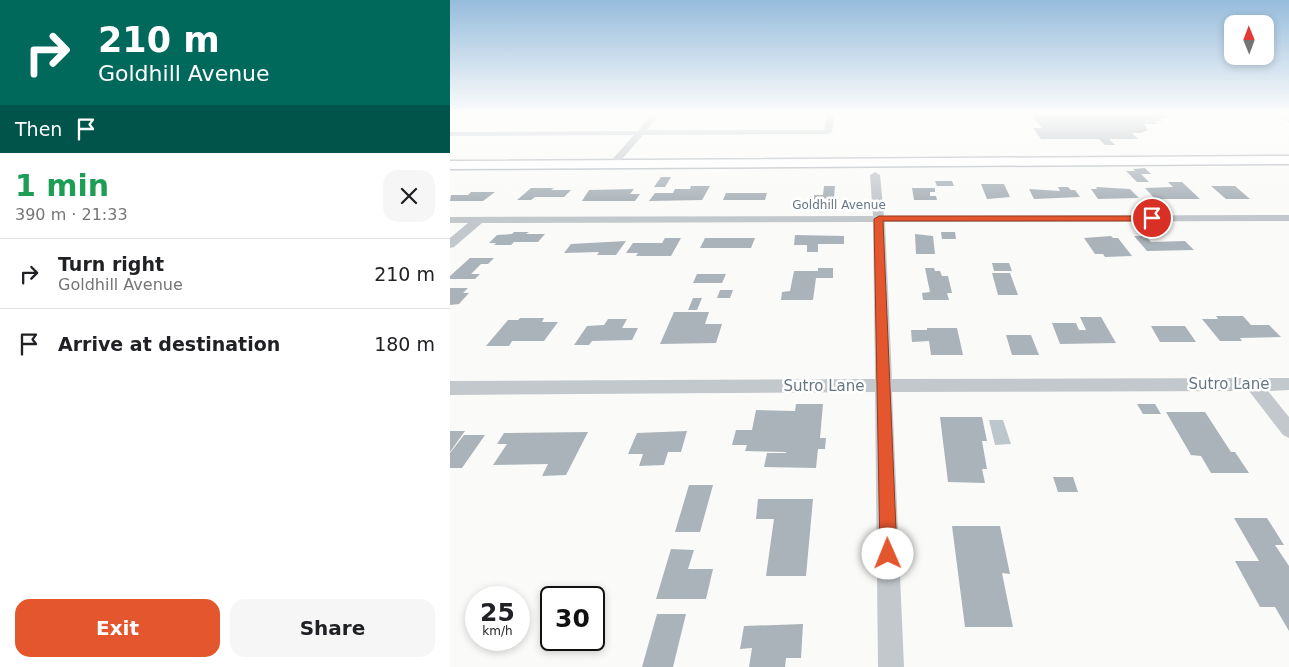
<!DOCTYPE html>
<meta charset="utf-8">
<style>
:root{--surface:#fff;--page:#f6f6f6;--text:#202124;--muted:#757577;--line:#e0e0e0;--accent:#e4572e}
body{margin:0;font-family:"DejaVu Sans",sans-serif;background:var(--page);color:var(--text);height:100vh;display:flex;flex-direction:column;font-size:19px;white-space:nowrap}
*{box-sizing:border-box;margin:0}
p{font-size:16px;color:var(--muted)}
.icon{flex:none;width:28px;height:28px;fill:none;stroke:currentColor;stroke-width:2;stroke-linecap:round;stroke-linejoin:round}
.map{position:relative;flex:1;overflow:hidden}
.side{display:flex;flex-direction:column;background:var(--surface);width:450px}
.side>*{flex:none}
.guide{background:#00695c;color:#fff;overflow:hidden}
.needle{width:32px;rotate:359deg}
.fabs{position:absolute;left:774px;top:15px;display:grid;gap:10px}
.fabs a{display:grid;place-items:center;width:50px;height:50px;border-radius:10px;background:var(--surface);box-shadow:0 2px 8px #0003;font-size:25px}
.speed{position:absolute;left:15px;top:586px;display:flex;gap:10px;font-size:25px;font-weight:700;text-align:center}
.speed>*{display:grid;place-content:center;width:65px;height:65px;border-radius:50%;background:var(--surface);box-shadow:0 2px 8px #0003;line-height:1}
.speed small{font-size:12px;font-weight:400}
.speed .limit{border:2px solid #111;border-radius:8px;background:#fff;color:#111}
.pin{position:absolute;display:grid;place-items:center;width:42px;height:42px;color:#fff;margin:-21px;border:2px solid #fff;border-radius:50%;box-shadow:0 1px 5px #0007}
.me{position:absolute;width:55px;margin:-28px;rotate:359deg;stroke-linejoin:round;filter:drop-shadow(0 0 4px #0008)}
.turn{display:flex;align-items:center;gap:18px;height:105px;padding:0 15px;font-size:22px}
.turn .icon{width:65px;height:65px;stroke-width:2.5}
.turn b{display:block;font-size:35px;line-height:42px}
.then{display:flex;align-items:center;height:48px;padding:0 15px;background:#0003;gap:10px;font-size:19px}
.round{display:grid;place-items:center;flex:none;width:52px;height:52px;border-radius:15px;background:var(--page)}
.summary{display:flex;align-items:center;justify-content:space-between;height:85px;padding:0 15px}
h1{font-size:30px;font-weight:800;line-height:38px;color:#1e9e55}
.button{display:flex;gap:10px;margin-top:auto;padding:10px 15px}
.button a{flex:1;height:58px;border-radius:15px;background:var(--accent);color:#fff;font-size:20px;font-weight:800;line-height:58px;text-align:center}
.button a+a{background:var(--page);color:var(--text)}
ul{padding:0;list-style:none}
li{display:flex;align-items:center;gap:15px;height:70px;padding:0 15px;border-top:1px solid var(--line)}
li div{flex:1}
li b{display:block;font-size:19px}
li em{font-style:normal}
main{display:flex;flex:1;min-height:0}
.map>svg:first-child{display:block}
.water{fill:#bbc7cb}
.building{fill:#aab3b9}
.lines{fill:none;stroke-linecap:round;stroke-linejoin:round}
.secondary-casing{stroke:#b3babf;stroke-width:3}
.primary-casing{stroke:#b5babe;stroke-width:2}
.minor{fill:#c3c8cc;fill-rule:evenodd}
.tertiary{fill:#c3c8cc;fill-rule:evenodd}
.secondary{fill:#fff;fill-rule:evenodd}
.primary{fill:#fff;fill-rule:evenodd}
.route{fill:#e4572e;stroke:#94391e}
.labels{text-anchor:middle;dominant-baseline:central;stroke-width:5;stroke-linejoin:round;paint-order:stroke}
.far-street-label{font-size:12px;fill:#657683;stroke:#fff}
.street-label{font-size:15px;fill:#657683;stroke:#fff}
</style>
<main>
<section class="side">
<div class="guide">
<div class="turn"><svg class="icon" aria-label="right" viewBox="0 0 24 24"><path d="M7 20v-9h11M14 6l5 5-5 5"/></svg><div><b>210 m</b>Goldhill Avenue</div></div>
<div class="then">Then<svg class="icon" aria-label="arrive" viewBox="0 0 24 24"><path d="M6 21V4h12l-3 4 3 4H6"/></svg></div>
</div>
<div class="summary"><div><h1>1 min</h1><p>390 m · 21:33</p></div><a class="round"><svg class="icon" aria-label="close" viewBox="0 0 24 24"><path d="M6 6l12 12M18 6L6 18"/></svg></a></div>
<ul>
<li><svg class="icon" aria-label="right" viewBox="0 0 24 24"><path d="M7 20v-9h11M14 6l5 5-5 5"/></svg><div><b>Turn right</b><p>Goldhill Avenue</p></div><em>210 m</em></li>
<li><svg class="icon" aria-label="arrive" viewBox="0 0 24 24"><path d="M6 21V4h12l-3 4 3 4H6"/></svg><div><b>Arrive at destination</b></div><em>180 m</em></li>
</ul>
<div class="button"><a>Exit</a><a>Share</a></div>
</section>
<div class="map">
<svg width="839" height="667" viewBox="0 0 839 667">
<rect width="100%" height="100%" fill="#fafaf8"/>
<path class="water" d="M539 420H553L561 444 545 445Z"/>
<path class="building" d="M580 113H719L722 115H714L717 118H708L713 121H704L708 124H694L698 130 691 133H682L688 139H659L665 145H655L649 139H591L583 128H592Z
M695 168 701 174H691L699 182H687L676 171H685L683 169Z
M211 177H221L215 187H204Z
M485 181H502L504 186H487Z
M718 182H732L750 199H705L695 188 723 187Z
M531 184H554L560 197 537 199Z
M241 186H260L252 200 199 201 205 193H223L225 189H240Z
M374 186H385L384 198 364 199V195H373Z
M761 186H785L800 199H776Z
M608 187H618L621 190H625L630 197 584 199 579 189 610 191Z
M646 187 680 189 689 198 648 199 641 189H647Z
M81 188H104L101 190H121L114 197H85L81 200H67Z
M462 188H485V192H480V196H486L487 200H464Z
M184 189 180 194H190L185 201H132L139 190Z
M21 192H45L33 201H0L1 195H18Z
M276 193H317L315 200H273Z
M64 232H79L76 234H95L88 242H64L61 245H44L46 243H39L47 235 62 234Z
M491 232H505L506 239H492Z
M465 234 483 236 485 254H466Z
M345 235 394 236V244H368V252H357V245H344Z
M661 236 663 238H668L682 256 655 257 653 254H645L634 238Z
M684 236H696L701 242 735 241 744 250 697 251Z
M215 238H231L221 256H186L188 253H176L183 243H212Z
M255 238H305L301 248H250Z
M176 241 166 255H147L149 252 114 253 121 244Z
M20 258H44L38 264H31L21 274H30L25 279H0V276Z
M542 263H559L562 271H544Z
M368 268H383V278H366L363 300H331L332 292 340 291 344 271H368Z
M475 268H484L485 271H490L492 276H498L502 293H497L499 300H473L472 293 480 292Z
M542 273H560L568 295H548Z
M247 274H276L272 283H243Z
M0 288H18L13 293H19L9 304 0 305Z
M270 290H283L280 298H267Z
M243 298H252L247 310H238Z
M224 312H259L255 324H272L266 343 210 344Z
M766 316H793L801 325H819L831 337 790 338 792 341H770L752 319H768Z
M630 317H651L666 343 610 344 602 323H626L629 330H636Z
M70 318H94L92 322H108L94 341H62L59 346H36L58 320H68Z
M158 319H177L172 328H188L182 340 142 341 139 345H124L137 326 154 325Z
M701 326H735L746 342H710Z
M477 328H507L513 355H481L479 341 462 342 461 330H477Z
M556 335H581L589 355H562Z
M346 404H373L370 438H376L375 449H368L366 468 314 467 317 453H336V452L295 451 297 445H282L286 430H302L306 410 345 411Z
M687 404H705L711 414H693Z
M716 412H755L781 452H785L799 473H761L751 456 741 455Z
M490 417H532L537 441H532L537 469H532L535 483 498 482Z
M0 431H15L0 452Z
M237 431 231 452H218L214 465 189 466 193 454H178L187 433Z
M138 432 116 475 92 476 98 464 43 465 57 444H47L54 433Z
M14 435H35L12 468H0V453Z
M603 477H623L628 492H608Z
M239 485H263L250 532H225Z
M308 499H363L356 576H316L324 519H306Z
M784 518H817L834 545H825L839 566V631L825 607H810L785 561H809Z
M502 526H550L560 574 552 573 563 627H515Z
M221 549 244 550 238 569H263L256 599H206Z
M207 614H236L223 667H192Z
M353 624 351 658H336L335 667H299L302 648 290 649 294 626Z"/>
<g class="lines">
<defs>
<path id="secondary" d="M839 156V164L0 169V161Z"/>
<path id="primary" d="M824 113H839V121Z"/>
</defs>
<use href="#secondary" class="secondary-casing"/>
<use href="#primary" class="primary-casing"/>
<path class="minor" d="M202 113H210L197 130H374L377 113H385L382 132 378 134 193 135 166 166 163 167 158 164 184 135 0 136V132L188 131Z
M425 172 430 175 434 216 839 215V221L435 222 442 379 839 378V390L818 391 839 417V438L833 435 799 391 442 392 454 667H428L425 392 0 395V381L425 379 423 222 32 223 4 247 0 248V238L18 223H0V217L423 216 420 175Z"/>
<path class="tertiary" d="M0 113H6L0 116Z"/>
<use href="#secondary" class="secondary"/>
<use href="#primary" class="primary"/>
</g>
<linearGradient id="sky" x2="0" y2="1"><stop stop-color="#96bcdc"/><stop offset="0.55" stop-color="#fdfdfc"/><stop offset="1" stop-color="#fdfdfc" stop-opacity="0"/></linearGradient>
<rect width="839" height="206" fill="url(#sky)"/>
<path class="route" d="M429 216H702L706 218 702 221H433L447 554 444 560 438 563 432 560 430 554 424 219Z"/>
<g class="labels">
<g class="far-street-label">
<text x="389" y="205">Goldhill Avenue</text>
</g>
<g class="street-label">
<text x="779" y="384">Sutro Lane</text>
<text x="374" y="386">Sutro Lane</text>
</g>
</g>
</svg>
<div class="fabs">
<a><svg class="needle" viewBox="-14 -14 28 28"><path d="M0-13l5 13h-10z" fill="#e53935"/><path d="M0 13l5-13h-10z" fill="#757577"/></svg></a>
</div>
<div class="speed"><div>25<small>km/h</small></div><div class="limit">30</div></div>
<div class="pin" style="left:702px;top:218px;background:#d93025"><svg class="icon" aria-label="arrive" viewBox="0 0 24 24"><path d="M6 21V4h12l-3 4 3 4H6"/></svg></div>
<svg class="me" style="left:438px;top:554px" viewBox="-20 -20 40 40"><circle r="19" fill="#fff"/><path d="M0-13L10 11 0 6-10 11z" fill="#e4572e"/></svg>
</div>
</main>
